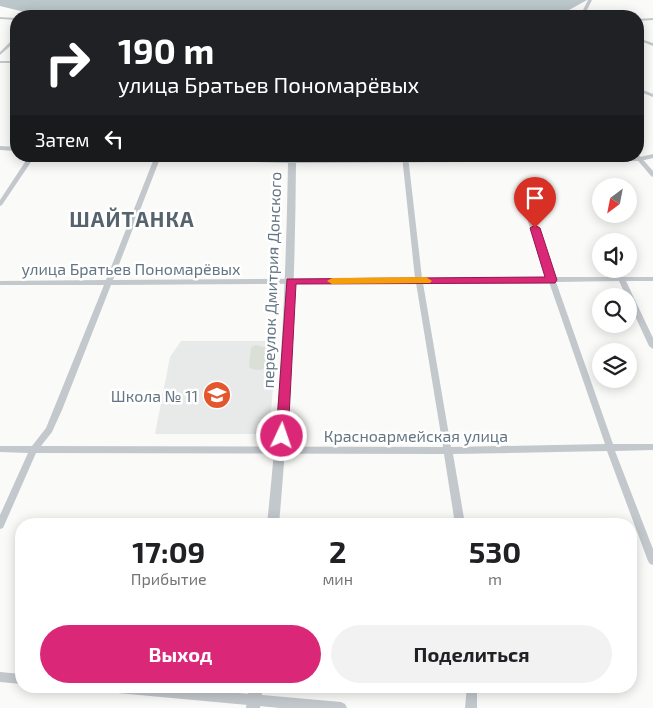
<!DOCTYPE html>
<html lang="ru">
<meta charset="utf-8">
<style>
:root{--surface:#fff;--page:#f2f2f2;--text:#202124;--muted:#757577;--accent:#db2777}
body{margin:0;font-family:"Exo 2",sans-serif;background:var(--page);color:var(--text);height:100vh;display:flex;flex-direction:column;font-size:19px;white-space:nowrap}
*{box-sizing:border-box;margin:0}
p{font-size:16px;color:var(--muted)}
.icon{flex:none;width:28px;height:28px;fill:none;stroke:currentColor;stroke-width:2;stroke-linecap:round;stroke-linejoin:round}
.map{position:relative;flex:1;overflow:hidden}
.panel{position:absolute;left:15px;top:518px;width:622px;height:175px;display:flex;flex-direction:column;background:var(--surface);border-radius:20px;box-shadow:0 2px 12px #0003}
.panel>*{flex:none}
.banner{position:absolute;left:10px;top:10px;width:634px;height:152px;border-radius:20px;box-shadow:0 2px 12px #0003;background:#202124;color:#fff;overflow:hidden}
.needle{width:32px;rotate:212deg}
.fabs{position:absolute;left:592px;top:178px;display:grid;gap:10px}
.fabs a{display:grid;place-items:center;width:45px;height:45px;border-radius:50%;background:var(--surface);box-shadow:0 2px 12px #0003;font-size:25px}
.pin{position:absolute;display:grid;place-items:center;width:42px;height:42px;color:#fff;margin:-51px -21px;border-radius:50% 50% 50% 0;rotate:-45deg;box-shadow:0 0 5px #0007}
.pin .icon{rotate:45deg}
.me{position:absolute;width:55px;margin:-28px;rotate:3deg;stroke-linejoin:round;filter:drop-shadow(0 0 4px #0008)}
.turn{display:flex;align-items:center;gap:18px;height:105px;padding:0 25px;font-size:22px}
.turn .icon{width:65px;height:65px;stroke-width:2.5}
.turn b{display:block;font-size:35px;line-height:42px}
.then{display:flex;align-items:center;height:48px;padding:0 25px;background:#0003;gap:10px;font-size:19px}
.eta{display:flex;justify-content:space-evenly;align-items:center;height:85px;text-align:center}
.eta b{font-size:30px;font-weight:700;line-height:35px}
.primary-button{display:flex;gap:10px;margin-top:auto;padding:10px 25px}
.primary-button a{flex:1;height:58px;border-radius:30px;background:var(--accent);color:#fff;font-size:20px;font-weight:700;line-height:58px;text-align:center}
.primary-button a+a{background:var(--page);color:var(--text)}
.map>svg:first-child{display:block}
.built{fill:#e8e9e9}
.green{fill:#dadfd7}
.water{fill:#bbc7cb}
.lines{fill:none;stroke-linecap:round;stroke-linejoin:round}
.minor{fill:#c3c8cc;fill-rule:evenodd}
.tertiary{fill:#c3c8cc;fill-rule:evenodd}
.route{fill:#db2777;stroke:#8e194d}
.slow{fill:#f59e0b}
.labels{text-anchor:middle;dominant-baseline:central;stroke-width:5;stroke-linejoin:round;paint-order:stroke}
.street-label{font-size:16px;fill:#657683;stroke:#fff}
.poi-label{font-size:16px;fill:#657683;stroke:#fff;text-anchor:end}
.district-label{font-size:21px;font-weight:bold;letter-spacing:1px;fill:#57646e;stroke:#fff}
</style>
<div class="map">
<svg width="653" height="708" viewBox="0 0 653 708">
<rect width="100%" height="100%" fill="#fafaf8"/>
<path class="built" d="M181 341H277L269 434H155L170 357Z"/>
<path class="green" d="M255 345 268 348 266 367C262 371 253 371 249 367L251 348Z"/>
<path class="water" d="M0 0H587L569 10 566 14 558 16H41L0 6Z"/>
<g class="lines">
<path class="minor" d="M588 0H592L584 16H580Z
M0 17 16 18V20L0 19Z
M653 18V20L638 21V19Z
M14 38H16V41L0 55V52Z
M638 38 653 43V46L638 40Z
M0 61H16V63H0Z
M638 88 653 94V97L638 91Z
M638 154 653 171V177L651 176 634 156H638Z
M29 156H35L2 205 0 206V200Z
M155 156H161L113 280 415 278 402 156H408L422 278 547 277 519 195 522 193 525 195 554 277H653V281H626L653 338V349L649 346 629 303V296H626L619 281 556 282 613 444H653V450L615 451 653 549V565L650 564 648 561 607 451 453 454 465 524H455L444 454 36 453 3 528 0 529V515L28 453 0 452V446H32L46 428 104 285H0V281L106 280ZM549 282 605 444 451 447 423 283ZM416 283 443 447 41 446 52 432 62 410 111 285Z
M0 672 21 674V684L0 682Z
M91 686H159L341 702 345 704 347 708H280L96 691 92 690Z
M467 686H477V708H465Z"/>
<path class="tertiary" d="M0 146 16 147V151L0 150Z
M653 154V158L640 161 296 163C295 284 290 404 279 524H267C280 404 286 284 288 163L135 158 131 156H213L292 159 640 157Z
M249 686H263L260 708H246Z"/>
</g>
<path class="route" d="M535 225 540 228 557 280 555 283 296 284 288 436 282 442 278 440 276 436 287 279 545 277 530 228Z"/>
<path class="slow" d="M426 277 432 281 430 283 332 284 327 281 332 278Z"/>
<defs>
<symbol id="school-disc" viewBox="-11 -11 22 22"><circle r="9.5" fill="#e4572e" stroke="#fff"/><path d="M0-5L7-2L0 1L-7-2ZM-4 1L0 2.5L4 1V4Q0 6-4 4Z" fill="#fff"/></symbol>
</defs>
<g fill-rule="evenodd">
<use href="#school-disc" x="201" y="379" width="32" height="32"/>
</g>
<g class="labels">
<g class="street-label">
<text x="131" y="268">улица Братьев Пономарёвых</text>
<text transform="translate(271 280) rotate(-88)">переулок Дмитрия Донского</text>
<text x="416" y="435">Красноармейская улица</text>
</g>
<g class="poi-label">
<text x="198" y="395">Школа № 11</text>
</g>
<g class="district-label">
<text x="132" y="218">ШАЙТАНКА</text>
</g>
</g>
</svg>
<div class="fabs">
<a><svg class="needle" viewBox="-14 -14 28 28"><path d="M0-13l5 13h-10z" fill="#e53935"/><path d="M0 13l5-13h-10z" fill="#757577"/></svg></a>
<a><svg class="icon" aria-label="sound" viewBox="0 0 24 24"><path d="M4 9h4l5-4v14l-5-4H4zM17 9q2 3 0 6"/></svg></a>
<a><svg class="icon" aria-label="search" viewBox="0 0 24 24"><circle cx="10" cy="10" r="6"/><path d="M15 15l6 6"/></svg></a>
<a><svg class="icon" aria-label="layers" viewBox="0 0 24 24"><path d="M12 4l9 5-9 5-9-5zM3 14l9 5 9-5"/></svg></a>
</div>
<div class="pin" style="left:535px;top:228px;background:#d93025"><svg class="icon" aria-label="arrive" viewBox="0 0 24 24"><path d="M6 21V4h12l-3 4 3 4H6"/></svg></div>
<svg class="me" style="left:282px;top:436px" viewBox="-20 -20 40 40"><circle r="17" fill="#db2777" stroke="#fff" stroke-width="3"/><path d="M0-11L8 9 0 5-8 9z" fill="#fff"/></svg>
<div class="banner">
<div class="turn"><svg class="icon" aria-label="right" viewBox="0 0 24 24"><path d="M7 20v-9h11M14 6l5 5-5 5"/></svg><div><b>190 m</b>улица Братьев Пономарёвых</div></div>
<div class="then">Затем<svg class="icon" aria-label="left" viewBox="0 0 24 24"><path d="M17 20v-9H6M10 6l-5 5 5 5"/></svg></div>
</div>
<section class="panel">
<div class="eta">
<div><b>17:09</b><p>Прибытие</p></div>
<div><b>2</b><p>мин</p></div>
<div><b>530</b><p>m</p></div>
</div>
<div class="primary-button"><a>Выход</a><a>Поделиться</a></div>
</section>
</div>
